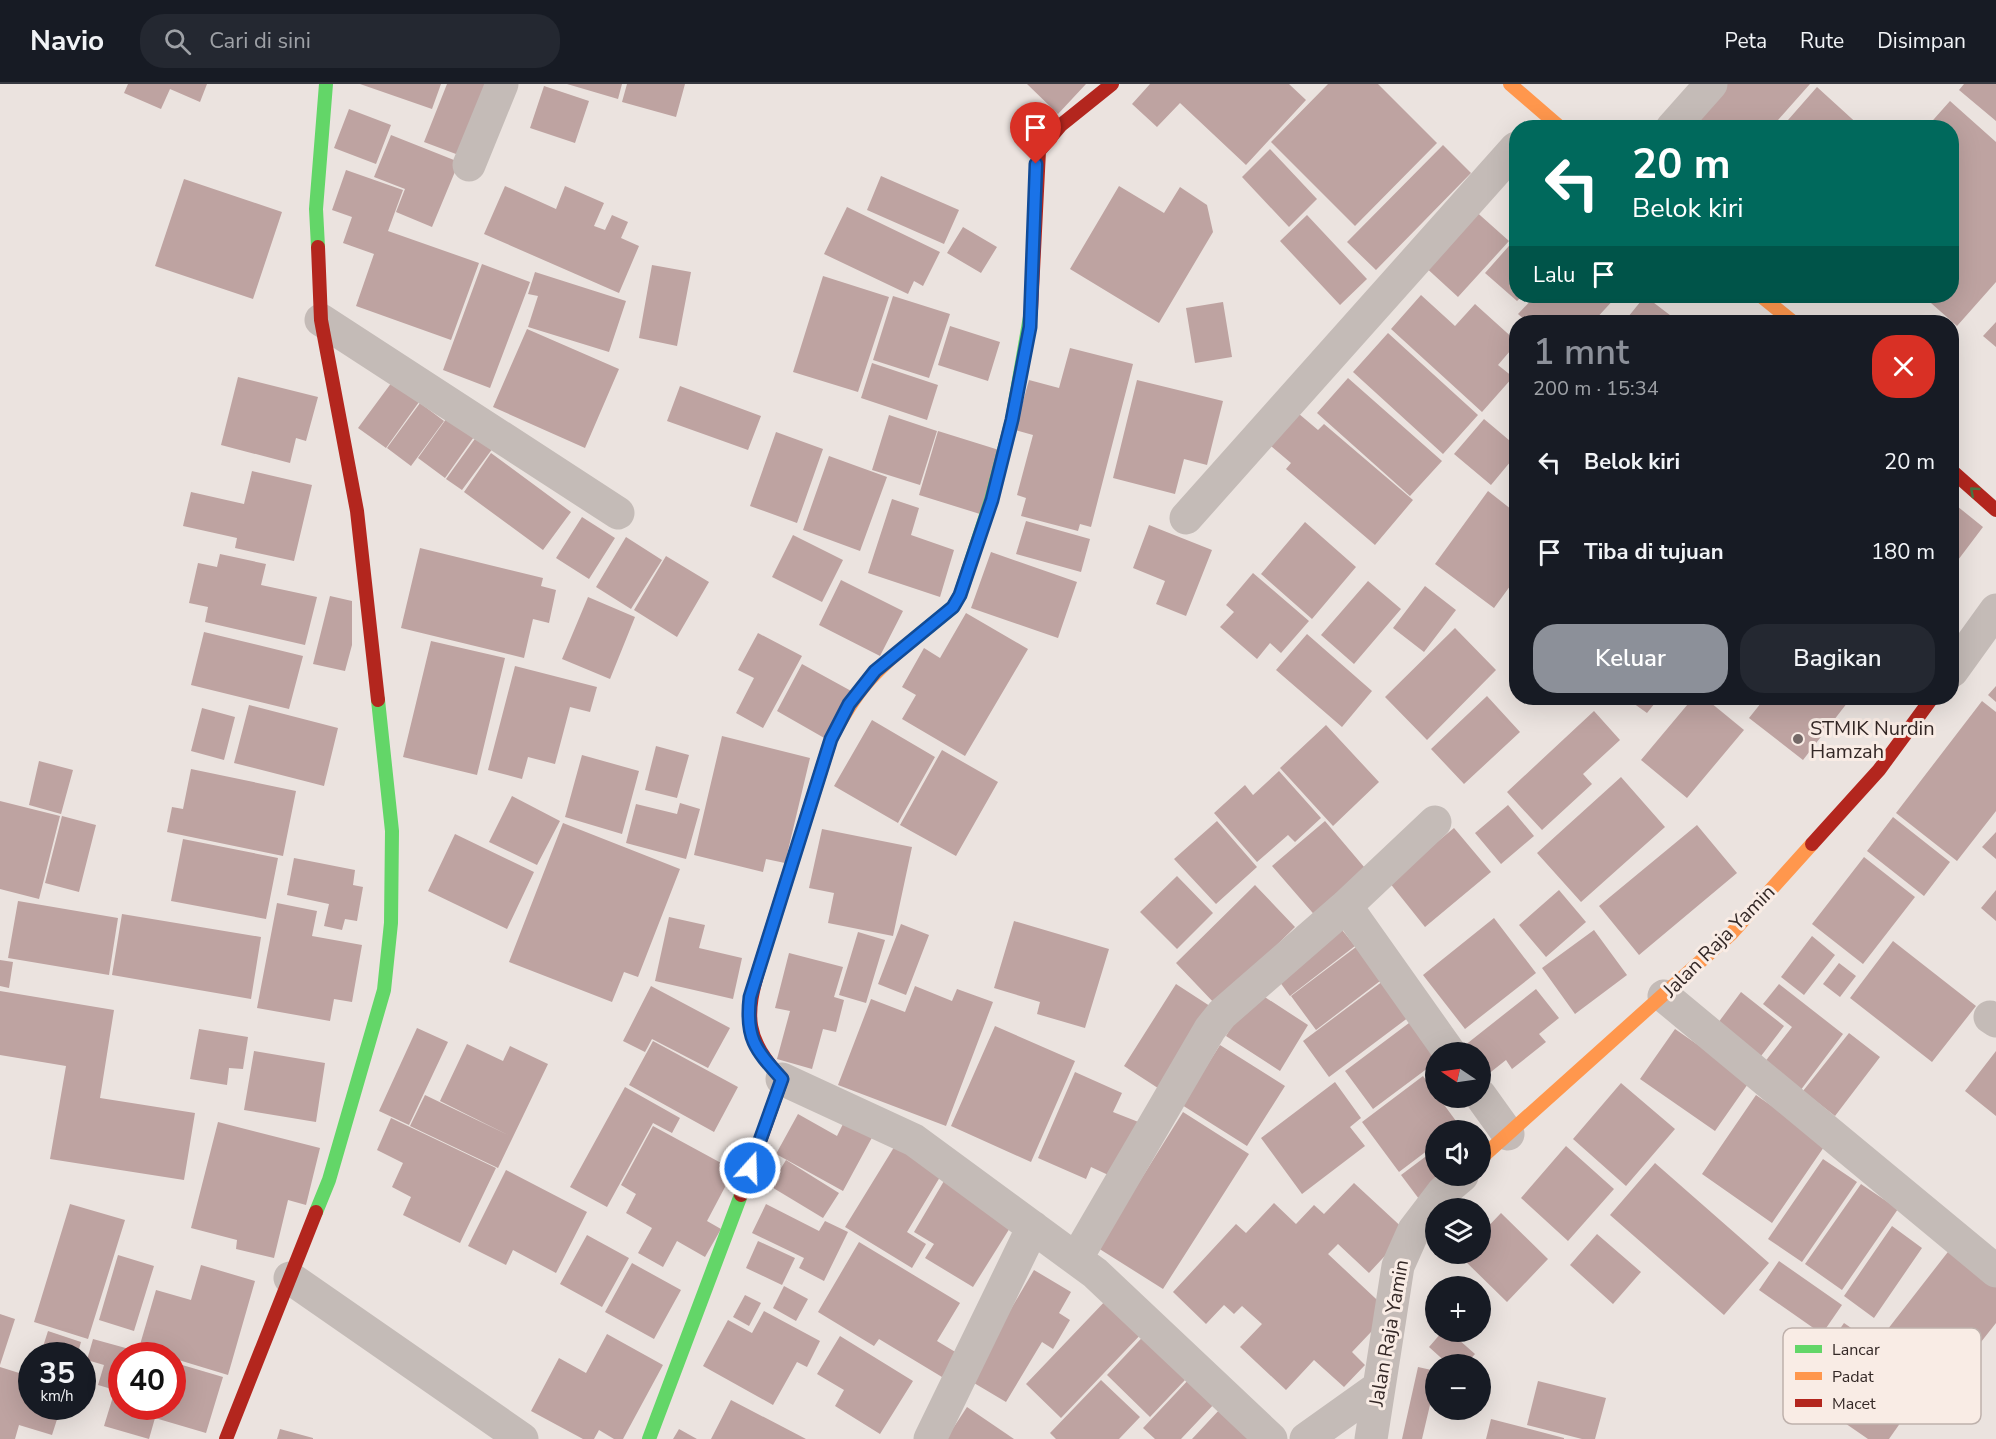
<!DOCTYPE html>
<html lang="id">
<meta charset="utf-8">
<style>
:root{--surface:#171b24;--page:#242831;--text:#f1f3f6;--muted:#9ea1a6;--line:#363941;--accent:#8c9099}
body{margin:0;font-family:"Nunito Sans",sans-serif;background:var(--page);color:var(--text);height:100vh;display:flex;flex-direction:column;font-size:22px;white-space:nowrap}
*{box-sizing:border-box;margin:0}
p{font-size:20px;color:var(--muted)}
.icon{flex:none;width:33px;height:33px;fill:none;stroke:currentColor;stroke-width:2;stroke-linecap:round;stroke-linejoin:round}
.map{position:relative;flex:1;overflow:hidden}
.drawer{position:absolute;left:1509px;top:231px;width:450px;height:390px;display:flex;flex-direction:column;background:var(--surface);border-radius:24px;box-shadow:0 6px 24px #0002}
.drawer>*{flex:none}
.top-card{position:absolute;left:1509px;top:36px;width:450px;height:183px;border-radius:24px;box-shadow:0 6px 24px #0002;background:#00695c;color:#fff;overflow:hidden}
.needle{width:39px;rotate:283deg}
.tools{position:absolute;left:1425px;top:958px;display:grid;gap:12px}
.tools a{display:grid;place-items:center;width:66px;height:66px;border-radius:50%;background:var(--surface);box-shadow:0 6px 24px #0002;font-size:30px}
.speed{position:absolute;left:18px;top:1258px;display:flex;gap:12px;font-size:30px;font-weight:700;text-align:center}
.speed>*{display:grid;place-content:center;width:78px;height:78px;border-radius:50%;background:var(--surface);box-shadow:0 6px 24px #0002;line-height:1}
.speed small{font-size:15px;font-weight:400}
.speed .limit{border:9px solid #d22;background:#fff;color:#111}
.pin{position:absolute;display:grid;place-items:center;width:51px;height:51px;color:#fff;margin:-62px -26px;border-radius:50% 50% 50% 0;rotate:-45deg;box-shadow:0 0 6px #0007}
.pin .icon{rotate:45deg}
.me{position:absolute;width:66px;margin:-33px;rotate:20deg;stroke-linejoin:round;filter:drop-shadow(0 0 4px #0008)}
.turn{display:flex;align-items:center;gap:21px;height:126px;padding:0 24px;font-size:27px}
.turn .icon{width:78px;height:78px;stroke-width:2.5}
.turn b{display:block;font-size:42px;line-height:51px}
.then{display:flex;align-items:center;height:57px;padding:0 24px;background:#0003;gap:12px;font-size:22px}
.round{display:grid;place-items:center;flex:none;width:63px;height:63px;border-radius:24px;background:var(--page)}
.head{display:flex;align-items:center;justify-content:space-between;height:102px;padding:0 24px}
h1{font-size:36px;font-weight:600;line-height:45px;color:var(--accent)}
.primary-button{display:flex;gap:12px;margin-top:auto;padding:12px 24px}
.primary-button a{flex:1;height:69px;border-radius:24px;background:var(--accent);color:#fff;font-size:24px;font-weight:600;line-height:69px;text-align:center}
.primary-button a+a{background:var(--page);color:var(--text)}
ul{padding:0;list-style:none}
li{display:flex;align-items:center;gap:18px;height:90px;padding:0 24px}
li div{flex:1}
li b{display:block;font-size:22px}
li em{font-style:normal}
header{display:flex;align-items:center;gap:36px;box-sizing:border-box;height:84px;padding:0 30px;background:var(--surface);border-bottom:2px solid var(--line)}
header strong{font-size:28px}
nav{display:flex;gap:33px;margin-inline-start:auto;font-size:21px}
.search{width:420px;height:54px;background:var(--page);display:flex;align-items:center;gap:15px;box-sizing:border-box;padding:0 21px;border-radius:24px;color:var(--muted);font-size:22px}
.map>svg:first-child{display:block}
.building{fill:#bea3a1}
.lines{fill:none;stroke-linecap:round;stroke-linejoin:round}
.street{stroke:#c4bbb7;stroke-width:33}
.fast{stroke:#63d668;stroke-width:14}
.slow{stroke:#ff974d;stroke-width:14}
.jam{stroke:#b3261e;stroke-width:14}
.oneway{stroke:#497644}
.route-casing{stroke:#114b97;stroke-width:15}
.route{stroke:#1a73e8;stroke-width:10}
.poi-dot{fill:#746967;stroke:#f9ece5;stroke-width:2}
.labels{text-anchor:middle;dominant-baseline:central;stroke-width:6;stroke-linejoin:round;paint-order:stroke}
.poi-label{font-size:20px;fill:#342826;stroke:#f9ece5;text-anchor:start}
.street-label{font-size:20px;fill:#342826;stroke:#f9ece5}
.key{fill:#f9ece5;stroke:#beb1ac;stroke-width:1.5}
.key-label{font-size:16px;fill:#342826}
</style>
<header>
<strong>Navio</strong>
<div class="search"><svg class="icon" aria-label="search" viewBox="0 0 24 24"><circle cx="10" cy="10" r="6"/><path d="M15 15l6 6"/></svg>Cari di sini</div>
<nav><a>Peta</a><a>Rute</a><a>Disimpan</a></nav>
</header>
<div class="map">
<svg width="1996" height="1355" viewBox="0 0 1996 1355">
<rect width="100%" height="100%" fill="#ebe3df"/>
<path class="building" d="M128 0H207L200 18 170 5 161 25 124 9Z
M360 0H441L432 25Z
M447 0H492L464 73 424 58Z
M567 0H622L618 15Z
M627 0H685L676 33 622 18Z
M1027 0H1086L1058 30Z
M1150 0H1289L1306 16 1246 81 1180 19 1157 43 1132 20Z
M1328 0H1378L1437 59 1355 142 1271 58Z
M1723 0H1810L1771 44H1702L1692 34Z
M1964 0H1996V37L1959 6Z
M544 2 589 17 575 59 530 44Z
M1817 3 1862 44H1781Z
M1950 17 1996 58V198L1957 242 1923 212H1952V44H1926Z
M349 25 391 41 376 80 334 64Z
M391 51 459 78 432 143 396 128 405 105 374 93Z
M1443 61 1471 89 1376 186 1347 158Z
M1270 65 1317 115 1289 143 1242 93Z
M346 86 403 106 388 147 479 179 451 256 356 222 374 170 343 159 352 133 332 126Z
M881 92 959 126 944 160 867 126Z
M184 95 282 128 253 215 155 182Z
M505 102 556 125 565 102 604 119 594 142 605 146 612 131 628 138 621 154 639 162 619 209 484 150Z
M1119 102 1164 129 1180 103 1207 121 1213 148 1159 239 1070 185Z
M847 123 940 168 923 202 914 197 908 210 824 170Z
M1472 124 1509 157 1458 213 1422 180Z
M1307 131 1367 195 1340 221 1280 157Z
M963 143 997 163 981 189 947 169Z
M1516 154V212H1522L1517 217 1485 189Z
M482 180 530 198 490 304 443 286Z
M652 181 691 188 677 262 639 254Z
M535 188 626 217 609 268 528 243 538 212 528 210Z
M823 192 889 213 858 308 793 288Z
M1421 211 1455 242 1475 220 1516 257V260L1498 281 1513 293 1482 328 1391 245Z
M893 212 950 230 929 294 873 276Z
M1535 212H1617L1593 238H1527L1518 230Z
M1645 212 1679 238H1624Z
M1223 218 1232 273 1195 279 1186 224Z
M1996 238V263L1983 252Z
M950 242 1000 258 988 297 938 281Z
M527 245 619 285 585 364 493 323Z
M1388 249 1478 331 1443 370 1353 288Z
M1070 264 1133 280 1091 443 1080 440 1078 447 1021 432 1026 414 1017 411 1033 351 1015 346 1029 296 1059 304Z
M872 279 938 301 927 336 861 314Z
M238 293 318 313 306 357 296 354 290 379 221 361Z
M1348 294 1442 377 1410 412 1317 329Z
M1137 296 1223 317 1207 381 1184 375 1175 410 1113 394Z
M392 298 419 318 386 364 358 344Z
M680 302 761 332 748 366 667 337Z
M420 319 444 337 411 382 387 364Z
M1292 324 1318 346 1324 340 1413 416 1375 461 1286 385 1291 379 1265 357Z
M449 331 476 350 445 394 418 374Z
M889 331 937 347 920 401 872 386Z
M1484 335 1516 362V371L1491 401 1454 370Z
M938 347 999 366 980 430 919 411Z
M776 348 823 365 797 439 750 422Z
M477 352 493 364 462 406 446 395Z
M491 369 571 428 543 466 464 408Z
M829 372 887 393 860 467 803 446Z
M252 387 312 401 294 477 235 464 237 454 183 442 191 408 244 420Z
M1488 407 1516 429V494L1494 524 1435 480Z
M892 415 919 424 911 451 954 466 940 513 868 489Z
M1952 418 1983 443 1952 484Z
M582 433 615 454 589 495 556 474Z
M1026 437 1090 455 1081 488 1016 470Z
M1305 438 1356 483 1312 535 1261 490Z
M1149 441 1212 466 1186 532 1156 520 1165 497 1133 484Z
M793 451 843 476 822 518 772 493Z
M626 453 662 476 631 525 596 503Z
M420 464 543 494 541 502 556 506 549 539 533 535 524 574 401 544Z
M991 468 1077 498 1058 554 971 524Z
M220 470 266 480 261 501 317 513 305 561 205 538 208 523 189 519 198 479 217 483Z
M666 472 709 498 677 553 634 526Z
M1253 489 1309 537 1281 569 1270 559 1257 575 1220 543 1234 528 1226 521Z
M841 496 903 527 880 572 819 541Z
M1368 497 1401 525 1354 580 1321 551Z
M1425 502 1456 526 1424 568 1393 544Z
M330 512 352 517V561L345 587 313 580Z
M588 513 635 533 610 595 562 575Z
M966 529 1028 565 965 672 902 635 916 611 902 603 924 564 940 574Z
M1455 544 1496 586 1427 656 1385 613Z
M204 548 303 572 289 625 191 601Z
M758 549 802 572 763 644 736 629 754 594 738 586Z
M1307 550 1372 607 1342 643 1276 586Z
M431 557 505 574 477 691 403 673Z
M802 580 853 608 826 655 777 627Z
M515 582 597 603 590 628 570 623 555 680 528 673 522 695 488 686Z
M1996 602V618L1988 611Z
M1487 612 1520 648 1464 700 1431 665Z
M1626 614H1659L1647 629Z
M1693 614H1705L1744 646 1687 714 1641 676Z
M1765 614H1851L1803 676 1749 634Z
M1982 617 1996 628V727L1957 777 1896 729Z
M249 621 338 644 324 702 234 679Z
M202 624 235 633 224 676 191 667Z
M1594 627 1620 656 1583 690 1592 700 1542 746 1507 708Z
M872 636 935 673 898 739 834 702Z
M1326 641 1379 698 1333 742 1280 684Z
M722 652 810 674 785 779 766 775 763 788 694 771Z
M656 662 689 671 677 714 645 706Z
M942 666 998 698 956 772 900 741Z
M582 671 639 687 622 750 565 733Z
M39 677 73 686 61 730 29 721Z
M191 685 296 707 283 772 167 748 172 723 183 725Z
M1279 687 1321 734 1295 758 1288 751 1257 778 1214 729 1245 701 1253 711Z
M1621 693 1665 743 1581 818 1537 769Z
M512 712 560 737 537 781 489 758Z
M0 717 60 732 39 815 0 805Z
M680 719 700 725 686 775 626 759 636 720 677 730Z
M1508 721 1534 752 1501 780 1475 749Z
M62 732 96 741 79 808 45 799Z
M1893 733 1950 778 1924 812 1867 767Z
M1217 737 1257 783 1216 820 1174 775Z
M1325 737 1370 790 1318 835 1272 782Z
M563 739 680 785 638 893 624 888 612 918 509 878Z
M1697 741 1737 789 1639 871 1599 822Z
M1454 744 1491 788 1425 843 1389 798Z
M822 745 912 763 893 852 828 839 834 809 809 804Z
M1996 748V775L1982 763Z
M455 750 534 788 507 845 428 807Z
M183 755 278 774 266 835 171 817Z
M1864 773 1915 813 1863 880 1812 840Z
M294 774 355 786 353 801 363 803 357 837 345 835 342 846 324 842 329 820 287 811Z
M1177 792 1213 829 1177 865 1140 828Z
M1255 801 1295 843 1216 921 1176 879Z
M1559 806 1586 838 1546 873 1519 841Z
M1996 806V837L1981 824Z
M18 817 118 834 109 891 8 874Z
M277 819 317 827 312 852 362 861 352 918 334 915 330 937 257 924Z
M122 830 261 853 251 915 112 891Z
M669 833 705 841 699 864 742 874 733 915 655 897Z
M1494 834 1536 889 1465 945 1423 891Z
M1014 837 1109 865 1085 944 1037 930 1040 918 994 904Z
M901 840 929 851 906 911 878 900Z
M1338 841 1355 862 1290 912 1274 890Z
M1594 846 1627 891 1575 930 1542 884Z
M858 848 885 856 866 919 839 911Z
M1812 852 1835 871 1804 911 1781 893Z
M1893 857 1976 922 1932 978 1850 914Z
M1356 863 1380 897 1316 946 1291 912Z
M789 869 843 883 834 913 844 916 836 948 823 945 812 985 777 975 790 927 775 924Z
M0 876 13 878 9 904 0 902Z
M1839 879 1856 892 1840 913 1823 900Z
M1383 897 1409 933 1329 993 1303 957Z
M1176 900 1216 926 1164 1008 1124 982Z
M1779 900 1843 950 1800 1007 1764 979 1792 943 1763 920Z
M651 902 730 944 708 984 652 955 645 968 623 957Z
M915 902 952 917 957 905 993 918 946 1042 838 1001 871 915 905 928Z
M1536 905 1559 934 1539 950 1546 958 1512 985 1506 976 1487 991 1480 983V969H1469L1464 962Z
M1254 906 1308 941 1280 987 1226 952Z
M0 907 114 926 100 1014 195 1029 184 1096 50 1075 66 982 0 971Z
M1741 908 1784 942 1758 976 1715 943Z
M1413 936 1436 969V978L1373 1025 1345 987Z
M995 942 1075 977 1031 1078 951 1042Z
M417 944 448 958 409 1041 379 1027Z
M199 945 248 953 243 985 229 984 227 1001 190 995Z
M1675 945 1750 997 1715 1047 1640 995Z
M1849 949 1880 973 1835 1032 1803 1007Z
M653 957 738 1003 714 1048 629 1001Z
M467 960 503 977 510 962 548 980 498 1084 410 1042 425 1011 508 1051 440 1017Z
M1220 961 1285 1002 1247 1062 1182 1021Z
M254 967 325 979 316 1038 244 1026Z
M1996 967V1032L1965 1007Z
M1075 988 1122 1009 1113 1028 1141 1039 1117 1095 1091 1083 1086 1095 1038 1074Z
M1423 992 1436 1009V1014H1439L1459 1041 1452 1047H1436V1060L1399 1088 1362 1038Z
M1335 998 1361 1034 1350 1043 1365 1062 1302 1110 1261 1054Z
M1621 999 1675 1045 1626 1102 1573 1055Z
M625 1003 680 1034 672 1049 653 1039 607 1123 570 1103Z
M1756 1011 1826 1060 1772 1139 1702 1090Z
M1183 1028 1249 1070 1163 1205 1098 1164Z
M798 1030 837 1052 847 1032 875 1048 843 1107 776 1070Z
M391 1034 496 1084 460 1159 403 1131 411 1113 392 1103 403 1079 377 1066Z
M218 1038 320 1064 306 1121 288 1116 274 1174 236 1165 237 1156 191 1144Z
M653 1042 734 1086 707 1137 721 1145 705 1173 677 1157 663 1183 638 1169 652 1144 626 1129 636 1110 621 1101Z
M896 1060 943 1088 907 1148 926 1160 912 1184 845 1143Z
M1566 1062 1614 1105 1568 1157 1521 1114Z
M1433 1067 1436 1071V1092H1452L1422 1119 1401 1091Z
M1823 1075 1857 1098 1802 1178 1768 1155Z
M786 1076 839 1109 823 1134 770 1102Z
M1655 1079 1769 1179 1724 1231 1610 1131Z
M506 1086 587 1128 556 1189 513 1166 506 1181 468 1162Z
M944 1097 1013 1139 973 1203 925 1174 934 1160 914 1148Z
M1354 1099 1407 1148 1369 1189 1338 1160 1328 1170 1390 1228 1352 1268 1365 1281 1344 1303 1314 1276 1286 1306 1240 1263 1262 1240 1242 1222 1234 1230 1224 1221 1206 1240 1173 1208 1236 1140 1246 1149 1274 1119 1296 1140 1314 1121 1324 1130Z
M1861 1100 1898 1125 1842 1206 1805 1180Z
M70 1120 125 1136 88 1255 34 1238Z
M766 1120 819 1147 825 1137 848 1148 824 1197 799 1184 804 1174 752 1149Z
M1501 1129 1548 1175 1507 1218 1460 1172 1480 1170V1151Z
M1892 1142 1922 1164 1874 1234 1844 1212Z
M1597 1150 1641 1188 1613 1220 1570 1181Z
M587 1151 629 1174 602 1223 560 1200Z
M758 1157 795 1174 782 1201 746 1184Z
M859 1158 960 1219 937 1257 957 1269 942 1293 879 1255 874 1262 818 1228Z
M1951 1164 1996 1200V1239L1947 1301 1884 1250Z
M118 1171 154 1182 134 1247 99 1236Z
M1779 1177 1842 1221 1822 1250 1759 1206Z
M632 1179 681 1206 654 1255 605 1228Z
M201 1181 255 1197 228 1291 139 1264 156 1206 191 1216Z
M1034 1186 1071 1208 1059 1229 1070 1236 1053 1265 1042 1258 1006 1318 969 1296Z
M784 1202 808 1215 796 1237 773 1224Z
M745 1211 761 1219 749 1242 733 1233Z
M1110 1212 1145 1246 1061 1334 1026 1300Z
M764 1227 820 1257 807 1283 797 1278 773 1321 703 1282 728 1236 752 1249Z
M0 1230 15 1235 0 1281Z
M1844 1239 1929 1298 1889 1355H1868L1797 1306Z
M1152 1243 1185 1296 1150 1333 1107 1291Z
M48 1247 81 1258 77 1272H40Z
M1442 1248H1450L1475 1270 1465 1281H1449L1429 1263Z
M607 1250 663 1281 623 1355H614L599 1346 594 1355H583L531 1327 559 1274 586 1289Z
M840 1252 913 1297 880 1350 835 1322 844 1306 817 1290Z
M93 1255 151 1271 122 1272V1323H172V1278L223 1293 206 1349 155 1334 149 1355 104 1342 115 1306 98 1301 104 1281 87 1276Z
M0 1283 32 1293V1323H61L52 1351 19 1341 15 1355H0Z
M1418 1283 1436 1287V1309L1433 1308 1422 1355H1402Z
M1191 1293 1216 1318 1181 1355H1155L1143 1344Z
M1101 1296 1140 1333 1119 1355H1056L1050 1349Z
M1538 1297 1606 1314 1595 1355H1582L1527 1341Z
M731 1316 806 1355H711Z
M967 1323 1014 1355H946Z
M1221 1324 1248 1355H1192Z
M1491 1335 1564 1354V1355H1486Z
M280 1345 313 1354V1355H277Z
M679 1345 697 1355H673Z"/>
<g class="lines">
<path class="street" d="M1672 44 1711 0
M469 81 502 0
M321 236 618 429
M1186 434 1516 64
M1952 587 1996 526
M1346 822 1450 969
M1664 912 1996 1187
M1990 933 1996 937
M782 995 914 1056 1095 1189 1271 1355
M1480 1011 1508 1050
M1076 1175 1210 945 1222 930 1346 822 1435 738
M290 1194 522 1355
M930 1355 1033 1143
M1306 1355 1379 1303
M1371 1355 1398 1182 1414 1146 1443 1108 1462 1092"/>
<path class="fast" d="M318 163 316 125 326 0
M914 555 953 523 960 511 991 416 1012 336 1031 227
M316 1128 329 1096 384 906 391 839 392 747 378 616
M649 1355 741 1111"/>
<path class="slow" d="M1510 0 1561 44
M1761 212 1793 238
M760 881 831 655C856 607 872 589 914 555
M1480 1075 1731 850 1812 760"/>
<path class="jam" d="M318 163 321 236 357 427 378 616
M1031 227 1039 67 1061 41 1112 0
M1952 387 1996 426
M1812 760 1879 686 1932 614
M741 1111 782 995C745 954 744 933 760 881
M226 1355 316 1128"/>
</g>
<defs><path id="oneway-chevron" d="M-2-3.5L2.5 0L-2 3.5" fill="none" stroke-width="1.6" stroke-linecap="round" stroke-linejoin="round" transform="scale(1.5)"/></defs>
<use class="oneway" href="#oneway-chevron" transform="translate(1974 407) rotate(-139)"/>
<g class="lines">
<defs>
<path id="route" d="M750 1084 782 995C756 966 745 955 750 913L831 655 849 620 875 587 953 523 960 511 992 416 1012 336 1030 243 1036 80"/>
</defs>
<use href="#route" class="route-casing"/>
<use href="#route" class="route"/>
</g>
<circle class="poi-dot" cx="1798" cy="655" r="6"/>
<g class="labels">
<g class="poi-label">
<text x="1810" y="644">STMIK Nurdin<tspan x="1810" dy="23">Hamzah</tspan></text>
</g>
<g class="street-label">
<text transform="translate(1719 857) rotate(-45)">Jalan Raja Yamin</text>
<text transform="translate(1389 1249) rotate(-80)">Jalan Raja Yamin</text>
</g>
</g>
<rect x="1783" y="1244" width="198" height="96" rx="9" class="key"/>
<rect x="1795" y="1261" width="27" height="8" fill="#63d668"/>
<rect x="1795" y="1288" width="27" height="8" fill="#ff974d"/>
<rect x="1795" y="1315" width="27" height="8" fill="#b3261e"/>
<g class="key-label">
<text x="1832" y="1271">Lancar</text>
<text x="1832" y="1298">Padat</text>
<text x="1832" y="1325">Macet</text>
</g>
</svg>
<div class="tools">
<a><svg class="needle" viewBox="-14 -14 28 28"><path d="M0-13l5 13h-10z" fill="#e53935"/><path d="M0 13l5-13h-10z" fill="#9ea1a6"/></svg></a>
<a><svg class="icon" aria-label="sound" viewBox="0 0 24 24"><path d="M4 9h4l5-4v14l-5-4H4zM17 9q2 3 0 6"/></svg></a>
<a><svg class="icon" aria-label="layers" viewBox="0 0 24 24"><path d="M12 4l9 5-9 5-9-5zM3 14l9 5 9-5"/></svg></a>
<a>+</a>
<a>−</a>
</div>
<div class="speed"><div>35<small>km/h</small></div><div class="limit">40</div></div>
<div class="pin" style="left:1036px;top:80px;background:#d93025"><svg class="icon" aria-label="arrive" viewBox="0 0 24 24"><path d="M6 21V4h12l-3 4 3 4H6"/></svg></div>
<svg class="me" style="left:750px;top:1084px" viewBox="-20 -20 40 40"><circle r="17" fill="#1a73e8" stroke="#fff" stroke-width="3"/><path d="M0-11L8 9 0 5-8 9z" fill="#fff"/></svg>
<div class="top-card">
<div class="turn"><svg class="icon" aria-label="left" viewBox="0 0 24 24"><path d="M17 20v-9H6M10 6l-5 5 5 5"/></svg><div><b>20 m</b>Belok kiri</div></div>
<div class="then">Lalu<svg class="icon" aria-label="arrive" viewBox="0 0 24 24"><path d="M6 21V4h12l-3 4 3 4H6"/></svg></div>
</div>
<section class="drawer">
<div class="head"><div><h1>1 mnt</h1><p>200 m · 15:34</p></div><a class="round" style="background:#d93025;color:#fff"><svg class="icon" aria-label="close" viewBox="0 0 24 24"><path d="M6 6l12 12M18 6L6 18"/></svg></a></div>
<ul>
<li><svg class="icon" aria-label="left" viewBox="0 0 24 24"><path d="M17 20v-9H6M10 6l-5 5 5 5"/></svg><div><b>Belok kiri</b></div><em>20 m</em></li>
<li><svg class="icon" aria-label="arrive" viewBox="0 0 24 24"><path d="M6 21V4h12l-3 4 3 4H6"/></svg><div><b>Tiba di tujuan</b></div><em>180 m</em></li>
</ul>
<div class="primary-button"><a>Keluar</a><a>Bagikan</a></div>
</section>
</div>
